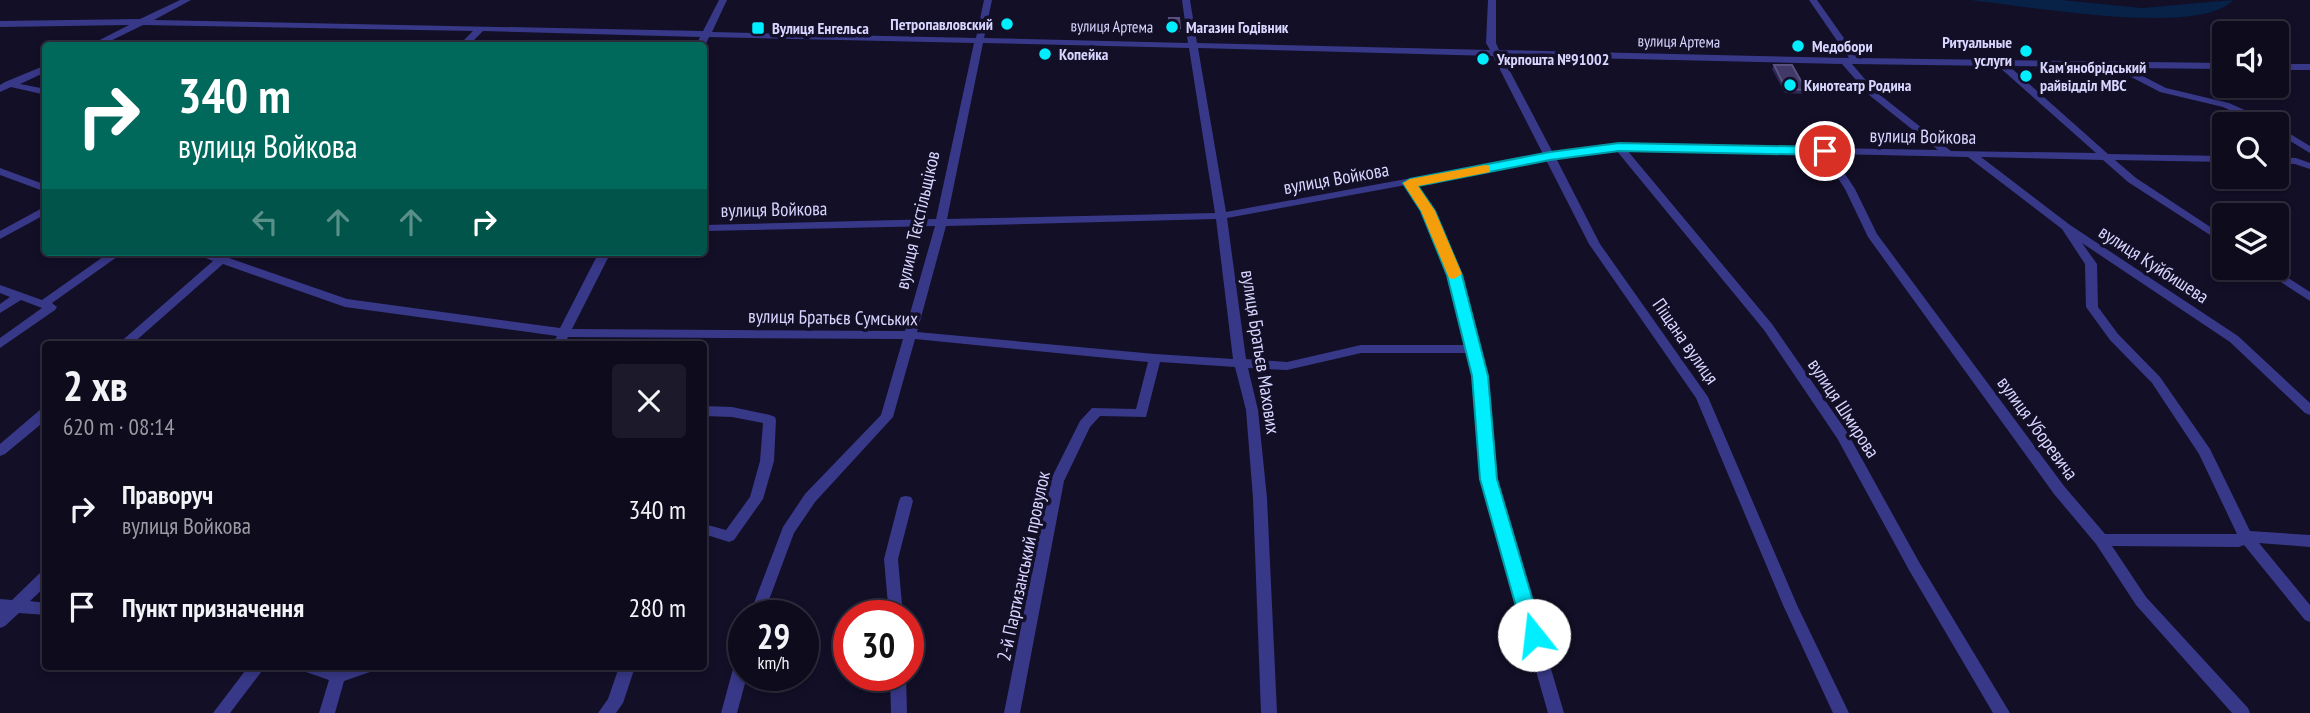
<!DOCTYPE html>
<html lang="uk">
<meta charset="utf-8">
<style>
:root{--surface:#0e0b1d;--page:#1c192a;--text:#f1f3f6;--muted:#9b9ba4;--line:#2e2b3b}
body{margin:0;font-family:"PT Sans Narrow",sans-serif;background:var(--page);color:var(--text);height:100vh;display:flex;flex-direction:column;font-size:26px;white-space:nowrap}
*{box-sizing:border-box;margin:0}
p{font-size:23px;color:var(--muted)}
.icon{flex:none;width:38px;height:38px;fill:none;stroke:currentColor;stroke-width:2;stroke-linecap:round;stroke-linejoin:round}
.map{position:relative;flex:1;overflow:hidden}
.drawer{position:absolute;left:42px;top:341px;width:665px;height:329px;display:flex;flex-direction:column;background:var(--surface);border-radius:7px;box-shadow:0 4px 10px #0003,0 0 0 2px var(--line)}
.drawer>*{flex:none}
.top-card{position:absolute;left:42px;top:42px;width:665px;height:214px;border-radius:7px;box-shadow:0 4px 10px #0003,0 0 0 2px var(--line);background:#00695c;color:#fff;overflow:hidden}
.buttons{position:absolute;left:2212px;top:21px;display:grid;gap:14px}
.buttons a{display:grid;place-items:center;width:77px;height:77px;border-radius:7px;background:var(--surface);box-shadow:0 4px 10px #0003,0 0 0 2px var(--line);font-size:35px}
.speed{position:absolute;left:728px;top:600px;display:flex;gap:14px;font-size:35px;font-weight:700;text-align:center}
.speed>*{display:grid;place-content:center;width:91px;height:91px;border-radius:50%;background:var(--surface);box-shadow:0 4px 10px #0003,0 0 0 2px var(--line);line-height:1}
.speed small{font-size:18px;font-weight:400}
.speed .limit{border:10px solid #d22;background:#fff;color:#111}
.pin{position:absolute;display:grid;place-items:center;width:60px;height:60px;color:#fff;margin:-30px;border:4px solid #fff;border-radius:50%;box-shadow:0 2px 7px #0007}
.me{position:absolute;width:77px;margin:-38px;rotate:344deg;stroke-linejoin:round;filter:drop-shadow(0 0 5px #0008)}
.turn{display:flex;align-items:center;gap:24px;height:147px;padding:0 21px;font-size:32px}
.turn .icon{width:91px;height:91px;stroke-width:2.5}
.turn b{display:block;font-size:49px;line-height:60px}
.lanes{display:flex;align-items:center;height:66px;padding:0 21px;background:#0003;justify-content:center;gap:35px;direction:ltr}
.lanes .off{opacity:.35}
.round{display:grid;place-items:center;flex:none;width:74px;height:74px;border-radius:7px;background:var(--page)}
.summary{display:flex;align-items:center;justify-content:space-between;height:119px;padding:0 21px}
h1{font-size:42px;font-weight:600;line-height:52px}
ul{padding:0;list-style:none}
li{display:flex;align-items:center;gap:21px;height:98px;padding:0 21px}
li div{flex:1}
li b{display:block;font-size:26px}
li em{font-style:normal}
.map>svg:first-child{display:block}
.water{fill:#082147}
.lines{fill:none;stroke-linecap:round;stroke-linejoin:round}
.minor{fill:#383888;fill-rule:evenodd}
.wall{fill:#2f2756}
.building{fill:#413a68;stroke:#595280;stroke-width:2}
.route{fill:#01eeff;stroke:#019ba6;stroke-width:2}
.slow{fill:#f59e0b}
.poi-dot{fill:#01eeff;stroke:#120f27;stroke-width:2.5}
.labels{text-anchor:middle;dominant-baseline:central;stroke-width:7;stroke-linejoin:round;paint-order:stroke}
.far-poi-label{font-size:16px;font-weight:bold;fill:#d8d5ff;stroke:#120f27;text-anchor:start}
.far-street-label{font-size:16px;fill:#d8d5ff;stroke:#120f27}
.street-label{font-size:19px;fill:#d8d5ff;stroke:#120f27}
</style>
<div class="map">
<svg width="2310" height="713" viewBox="0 0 2310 713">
<rect width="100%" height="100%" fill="#120f27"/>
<path class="water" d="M1969 0H2061L2142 8 2233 0C2199 38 2021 5 1969 0Z"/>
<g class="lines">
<path class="minor" d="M180 0H191L154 20 703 31 719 0H727L712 32 976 38 984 0H992L984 38 1188 43 1182 0H1190L1197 43 1490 50 1486 43 1488 0H1496V43L1499 50 1849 58 1809 0H1817L1858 58 2224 63V69L2127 68 2166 88 2229 103 2271 122 2273 124H2260L2223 107 2160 92 2112 67 2009 66 2108 154 2224 156V162L2115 160 2136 178 2224 236V244L2128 182 2103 160 1981 157 2070 225 2238 336 2310 403V415L2305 413 2230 342 2082 243 2097 264 2098 307 2118 334 2160 377 2210 449 2250 531 2310 535V547L2259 543 2310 605V622L2305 620 2244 545 2239 547 2112 546 2146 597 2248 708 2250 713H2232L2136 605 2096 544 2054 494 1868 237 1845 189 1822 154 1627 150 1772 324 1847 432 1919 562 2010 713H1993L1909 570 1837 438 1764 330 1616 150 1556 158 1600 244 1708 397 1797 605 1849 713H1833L1783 605 1696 398 1589 244 1546 160 1416 184 1433 211 1461 275 1486 376 1495 479 1564 713H1548L1481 479 1474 376 1468 353H1361L1287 370 1248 368 1258 410 1267 498 1277 713H1261L1253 498 1246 410 1235 367 1160 362 1146 417 1100 416 1090 427 1064 481 1020 713H1004L1050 481 1080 421 1092 408 1136 409 1148 362 915 339 893 417 815 502 794 533 763 616H749L783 527 805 494 881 415 903 339 568 337 564 345H552L557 336 345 307 223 264 131 345H117L213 261 196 254 194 252H211L220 255 223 252H236L229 258 347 299 560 328 599 252H611L572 329 905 331 935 226 704 231V225L936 219 974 43 709 37 704 48V46H696L700 37 483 31 468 46H458L473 31 143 25 100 46H88L129 25 0 27V21L140 19ZM983 43 1189 48 1215 213 947 219ZM1198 48 1493 56 1543 154 1226 212ZM1502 56 1842 64 1869 95 1938 150 1619 144 1553 153ZM1852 64 1998 66 2096 153 1951 151 1875 91ZM1832 154 1968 157 2062 229 2085 264 2086 307 2110 340 2152 383 2199 454 2237 534H2105L2064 486 1877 234 1855 189ZM1406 185 1423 211 1449 275 1466 345H1361L1287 362 1246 359 1227 218ZM1216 219 1233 359 1155 354 917 332 946 226Z
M2277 64H2310V70H2277Z
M46 65V72L20 84 46 89V95L11 87 0 92V85L5 82Z
M2277 126 2310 146V153L2277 133Z
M2277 157 2296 158 2310 163V169L2295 164 2277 163Z
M0 168 46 185V192L0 175Z
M46 206V214L0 239V231Z
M110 252H124L52 303 57 307 55 310 0 348V338L42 308 21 300 0 313V304L10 297 0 293V285L42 300Z
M2259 268H2273L2310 292V301Z
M704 406 732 407 770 415 775 417 776 420 774 461 763 499 734 540 729 542 704 534V524L726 530 750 497 760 461 763 423 732 417 704 416Z
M46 408V420L5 454 0 456V444L41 409Z
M906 496 911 497 913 501 898 559 903 616H889L884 559 899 501 901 497Z
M46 570V586L30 601 46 603V615L19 613 5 626 0 628V599L12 600 41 572Z
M744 652V676H747L737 713H721L736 658 739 653Z
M248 667H265L230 713H213Z
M303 667H329L338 670 347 667H373L370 672 344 681 335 713H319L329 680 306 672Z
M619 667H635L623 703 616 713H598L608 699Z
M890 676H906L907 713H891Z"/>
</g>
<path class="wall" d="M1169 18H1179L1180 32H1170Z
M1774 65 1806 90 1804 94 1785 93 1772 69Z"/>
<path class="building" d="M1169 18H1179L1180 28H1170Z
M1774 65H1792L1806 90 1786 89Z"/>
<path class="route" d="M1619 143 1825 147 1831 151 1825 155 1619 151 1550 160 1418 186 1435 211 1462 275 1488 376 1497 479 1543 635 1540 641H1527L1524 635 1480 479 1472 376 1447 275 1421 211 1403 183 1410 179 1550 152Z"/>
<path class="slow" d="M1485 165 1490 166V172L1418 186 1435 211 1462 274 1454 279 1449 278 1421 211 1403 183 1410 179Z"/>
<g class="poi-dot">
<circle cx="1007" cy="24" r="7"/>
<circle cx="1172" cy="27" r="7"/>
<rect x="751" y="21" width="14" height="14" rx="3.5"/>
<circle cx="1798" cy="46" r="7"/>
<circle cx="2026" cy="51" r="7"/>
<circle cx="1045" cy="54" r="7"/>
<circle cx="1483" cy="59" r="7"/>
<circle cx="2026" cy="76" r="7"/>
<circle cx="1790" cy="85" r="7"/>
</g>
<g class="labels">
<g class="far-poi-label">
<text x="993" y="24" text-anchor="end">Петропавловский</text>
<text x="1186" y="27">Магазин Годівник</text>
<text x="772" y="28">Вулиця Енгельса</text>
<text x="2012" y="42" text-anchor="end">Ритуальные<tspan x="2012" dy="18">услуги</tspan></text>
<text x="1812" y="46">Медобори</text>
<text x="1059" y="54">Копейка</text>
<text x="1497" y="59">Укрпошта №91002</text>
<text x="2040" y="67">Кам'янобрідський<tspan x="2040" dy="18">райвідділ МВС</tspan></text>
<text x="1804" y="85">Кинотеатр Родина</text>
</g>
<g class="far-street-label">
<text transform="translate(1112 26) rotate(1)">вулиця Артема</text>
<text transform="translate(1679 41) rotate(1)">вулиця Артема</text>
</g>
<g class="street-label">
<text transform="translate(1923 136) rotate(1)">вулиця Войкова</text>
<text transform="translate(1336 178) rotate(-10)">вулиця Войкова</text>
<text transform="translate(774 209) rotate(-1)">вулиця Войкова</text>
<text transform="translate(917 220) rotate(-77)">вулиця Тєкстільщіков</text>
<text transform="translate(2154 264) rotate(33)">вулиця Куйбишева</text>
<text transform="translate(833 317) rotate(1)">вулиця Братьєв Сумських</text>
<text transform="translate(1686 341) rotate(55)">Піщана вулиця</text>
<text transform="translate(1261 352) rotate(81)">вулиця Братьєв Махових</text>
<text transform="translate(1844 408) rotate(57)">вулиця Шмирова</text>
<text transform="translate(2038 428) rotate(54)">вулиця Уборевича</text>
<text transform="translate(1023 566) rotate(-78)">2-й Партизанський провулок</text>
</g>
</g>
</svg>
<div class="buttons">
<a><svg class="icon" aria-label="sound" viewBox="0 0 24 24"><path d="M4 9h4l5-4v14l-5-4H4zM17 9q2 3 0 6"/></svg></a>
<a><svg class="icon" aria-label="search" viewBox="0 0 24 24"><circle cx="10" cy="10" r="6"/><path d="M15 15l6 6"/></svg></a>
<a><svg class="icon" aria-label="layers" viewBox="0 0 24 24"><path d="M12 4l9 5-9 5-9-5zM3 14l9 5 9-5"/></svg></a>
</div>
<div class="speed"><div>29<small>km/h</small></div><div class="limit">30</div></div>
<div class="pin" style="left:1825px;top:151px;background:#d93025"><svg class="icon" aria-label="arrive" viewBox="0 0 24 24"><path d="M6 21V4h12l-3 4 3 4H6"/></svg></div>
<svg class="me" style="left:1534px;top:635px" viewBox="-20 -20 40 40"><circle r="19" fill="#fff"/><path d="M0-13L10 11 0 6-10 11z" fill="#01eeff"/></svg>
<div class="top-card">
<div class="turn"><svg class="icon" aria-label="right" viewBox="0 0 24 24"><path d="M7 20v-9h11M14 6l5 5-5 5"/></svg><div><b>340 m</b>вулиця Войкова</div></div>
<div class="lanes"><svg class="icon off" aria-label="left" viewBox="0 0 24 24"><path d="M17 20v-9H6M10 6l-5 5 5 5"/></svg><svg class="icon off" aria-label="ahead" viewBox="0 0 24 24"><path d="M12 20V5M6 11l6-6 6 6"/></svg><svg class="icon off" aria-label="ahead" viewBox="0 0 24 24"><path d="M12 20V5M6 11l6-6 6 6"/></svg><svg class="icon" aria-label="right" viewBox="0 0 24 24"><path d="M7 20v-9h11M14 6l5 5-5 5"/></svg></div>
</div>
<section class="drawer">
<div class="summary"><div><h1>2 хв</h1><p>620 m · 08:14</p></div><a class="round"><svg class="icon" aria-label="close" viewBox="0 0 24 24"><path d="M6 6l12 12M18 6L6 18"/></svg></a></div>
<ul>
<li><svg class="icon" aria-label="right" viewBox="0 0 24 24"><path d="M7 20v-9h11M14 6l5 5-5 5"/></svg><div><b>Праворуч</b><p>вулиця Войкова</p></div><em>340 m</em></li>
<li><svg class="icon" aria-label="arrive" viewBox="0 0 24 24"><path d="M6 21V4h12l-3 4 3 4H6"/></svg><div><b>Пункт призначення</b></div><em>280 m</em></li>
</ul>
</section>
</div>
